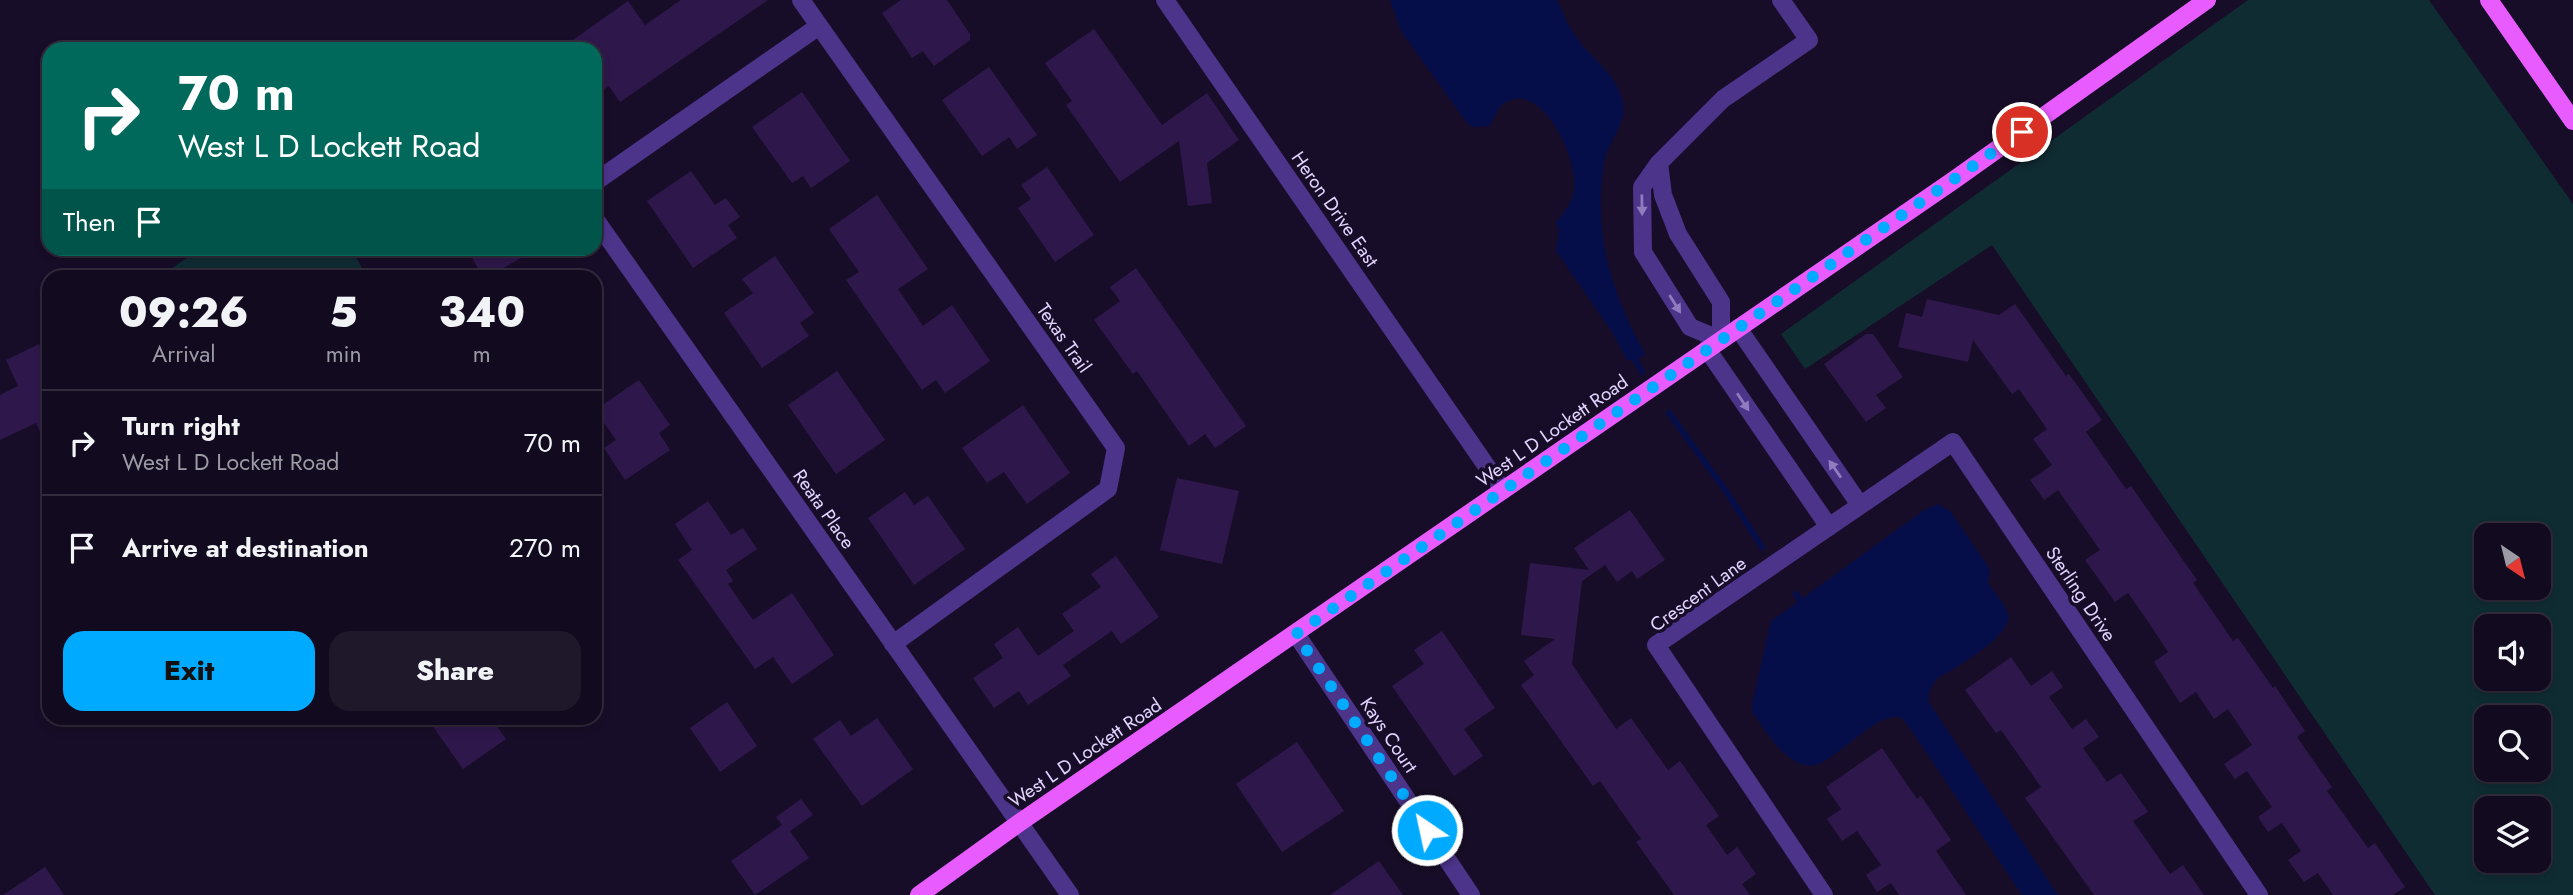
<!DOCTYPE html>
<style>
:root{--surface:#120a1e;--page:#1f182b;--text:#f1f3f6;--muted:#9c9aa4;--line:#312b3c;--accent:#0af}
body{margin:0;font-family:Jost,sans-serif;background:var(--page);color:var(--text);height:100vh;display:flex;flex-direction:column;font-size:26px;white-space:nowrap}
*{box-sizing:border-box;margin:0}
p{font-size:23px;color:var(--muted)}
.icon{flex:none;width:38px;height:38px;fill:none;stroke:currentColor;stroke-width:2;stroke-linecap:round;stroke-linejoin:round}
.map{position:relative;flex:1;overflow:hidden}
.sheet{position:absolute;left:42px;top:270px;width:560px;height:455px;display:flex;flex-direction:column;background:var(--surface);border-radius:21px;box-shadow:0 4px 10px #0003,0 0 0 2px var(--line)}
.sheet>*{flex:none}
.guide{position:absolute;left:42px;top:42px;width:560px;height:214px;border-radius:21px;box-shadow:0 4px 10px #0003,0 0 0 2px var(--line);background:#00695c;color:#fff;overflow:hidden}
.needle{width:46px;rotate:145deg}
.buttons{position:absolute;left:2474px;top:523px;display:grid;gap:14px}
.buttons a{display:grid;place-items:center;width:77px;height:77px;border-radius:14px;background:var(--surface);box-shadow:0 4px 10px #0003,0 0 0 2px var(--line);font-size:35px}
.pin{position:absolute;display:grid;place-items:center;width:60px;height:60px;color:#fff;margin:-30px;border:4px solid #fff;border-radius:50%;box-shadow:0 2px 7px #0007}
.me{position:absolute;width:77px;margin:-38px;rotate:326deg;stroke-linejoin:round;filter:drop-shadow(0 0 5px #0008)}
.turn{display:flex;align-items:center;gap:24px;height:147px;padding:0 21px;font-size:32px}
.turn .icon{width:91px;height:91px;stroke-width:2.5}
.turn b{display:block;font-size:49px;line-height:60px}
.then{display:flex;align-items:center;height:66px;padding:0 21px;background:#0003;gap:14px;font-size:26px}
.eta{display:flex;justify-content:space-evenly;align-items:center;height:119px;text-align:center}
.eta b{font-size:42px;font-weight:800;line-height:49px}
.button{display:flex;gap:14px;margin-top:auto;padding:14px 21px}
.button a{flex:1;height:80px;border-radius:21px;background:var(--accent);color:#111;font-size:28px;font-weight:800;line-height:80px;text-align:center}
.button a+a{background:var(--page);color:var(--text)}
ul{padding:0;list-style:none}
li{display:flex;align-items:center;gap:21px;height:105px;padding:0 21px;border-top:2px solid var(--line)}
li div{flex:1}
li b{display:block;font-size:26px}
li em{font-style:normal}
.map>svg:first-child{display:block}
.green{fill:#102c33;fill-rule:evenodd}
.water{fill:#060e49}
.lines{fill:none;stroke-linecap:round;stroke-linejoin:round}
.stream{stroke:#060e49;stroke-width:6}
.building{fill:#2e184b}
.minor{stroke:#4c348b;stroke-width:18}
.major{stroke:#e85bff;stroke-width:18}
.oneway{fill:#907cbf}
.route{stroke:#0af;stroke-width:12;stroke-dasharray:0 21.6}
.labels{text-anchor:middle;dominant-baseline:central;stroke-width:7;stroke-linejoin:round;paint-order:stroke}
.street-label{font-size:19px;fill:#e3d4ff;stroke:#180d28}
</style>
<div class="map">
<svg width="2573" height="895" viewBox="0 0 2573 895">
<rect width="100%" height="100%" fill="#180d28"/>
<path class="green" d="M2248 0H2429L2573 204V895H2435L1992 245 1805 369 1781 334ZM2487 536H2539V588H2487ZM2487 626H2539V679H2487ZM2487 718H2539V770H2487ZM2487 808H2539V861H2487Z
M199 249H352L366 276H161Z"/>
<path class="water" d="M1390 0H1557C1564 15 1570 30 1580 42 1596 62 1618 76 1623 103 1627 124 1607 143 1604 163 1593 234 1611 292 1645 354L1636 361 1627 360 1612 332 1556 251 1559 231 1556 223C1564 211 1572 204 1574 190 1579 163 1546 85 1508 101 1496 107 1496 118 1489 126L1473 127 1467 123 1401 31Z
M1938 504 1950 511 1990 569 1988 583C1994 592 2006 605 2008 615 2013 636 1953 669 1937 679L1930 689 1928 701 2058 895H2022L1909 727 1900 717C1885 716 1877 723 1865 731 1851 741 1836 755 1821 763 1792 777 1766 731 1752 712L1753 700 1771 621 1924 510Z"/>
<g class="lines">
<path class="stream" d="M1633 356 1642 372
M1669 413 1726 491 1762 547
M1796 594 1805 607"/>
</g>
<path class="building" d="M681 0H768L620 102 609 86 595 96V49H560L628 1 645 25Z
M901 0H947L970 34V40L934 66 923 51 912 58 882 13Z
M1094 29 1162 125 1207 93 1239 140 1207 163 1212 203 1188 206 1179 141 1120 182 1066 105 1072 101 1045 63Z
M989 67 1037 135 1017 149 1009 137 982 156 942 100Z
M802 92 850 161 811 188 803 176 792 183 752 127Z
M1047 167 1094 235 1055 262 1018 208 1031 199 1021 185Z
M691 171 715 205 726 198 740 217 728 225 737 238 693 268 647 201Z
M877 195 928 269 898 289 923 326 952 305 990 361 945 393 936 380 922 390 846 280 859 272 829 229Z
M467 248H540L488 276H482Z
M775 256 814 313 800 323 809 336 762 368 724 313 753 293 742 279Z
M1136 268 1246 426 1215 448 1205 434 1189 446 1137 371 1133 374 1094 320 1120 301 1110 287Z
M1927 299 1999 315 2015 304 2066 376 2069 374 2102 420 2086 432 2126 489 2131 486 2197 580 2193 583 2233 641 2238 638 2273 688 2275 686 2305 731 2297 737 2332 787 2327 791 2368 848 2375 843 2405 887 2393 895H2333L2318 873 2304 882 2288 860 2301 851 2282 823 2268 832 2258 817 2272 807 2247 771 2235 779 2224 764 2252 745 2228 709 2214 719 2196 692 2180 703 2154 662 2168 652 2149 623 2128 593 2115 602 2096 575 2085 560 2100 550 2058 490 2044 500 2030 480 2052 465 2033 439 2047 429 2019 389 2012 394 1973 340 1968 362 1898 347 1906 313 1922 317Z
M1866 334H1873L1903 377 1876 395 1886 408 1866 422 1824 364Z
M39 344 49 365V451L36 423 0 440V395L18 386 6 360Z
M837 371 885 440 836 474 788 405Z
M639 380 670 425 659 433 670 450 625 480 604 448 616 440 595 410Z
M1023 405 1070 473 1027 504 1004 472 987 483 962 448Z
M1177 478 1239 491 1222 564 1160 550Z
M905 492 914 505 928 496 965 549 914 585 868 518Z
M708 501 731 535 743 528 757 549 726 570 733 581 728 584 753 620 792 593 834 655 792 684 773 657 755 669 678 560 692 550 675 524Z
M1630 510 1665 560 1637 579 1632 571 1617 582 1605 565 1582 581 1572 664 1616 729 1631 718 1668 770 1680 761 1719 816 1706 825 1727 855 1737 847 1756 874 1742 884 1750 895H1674L1636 842 1641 839 1600 781 1593 786 1521 685 1534 675 1524 661 1555 639 1521 635 1530 563 1589 570 1574 548Z
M1116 556 1159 617 1121 644 1112 631 1063 665 1071 676 1028 705 1019 691 994 708 973 678 1003 658 994 644 1018 627 1038 656 1074 631 1062 614 1101 587 1091 574Z
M1442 631 1495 708 1464 729 1483 756 1454 776 1392 686 1424 664 1414 650Z
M2011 657 2031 686 2052 671 2063 687 2049 697 2072 729 2086 719 2099 737 2083 748 2107 782 2121 773 2148 812 2133 821 2170 874 2183 865 2204 895H2094L2025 798 2041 787 2001 730 1996 733 1965 690Z
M727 702 757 746 720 772 690 728Z
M427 718H491L506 739 463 769Z
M877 718 913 769 862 806 813 739 840 720 851 736Z
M1297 742 1344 811 1282 852 1236 784Z
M1882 748 1917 799 1921 796 1951 840 1936 851 1966 895H1899L1891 883 1877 892 1866 875 1881 865 1857 831 1842 841 1827 819 1841 809 1826 787Z
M801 799 813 815 790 831 809 858 755 895 731 861 782 825 776 817Z
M1379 861 1403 895H1330Z
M45 867 64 895H3Z"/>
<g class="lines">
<path class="minor" d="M801 0 1116 448 1108 489 893 644
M1165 0 1503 490
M1659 163 1663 195 1678 234 1721 302V340L1690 327 1643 252 1642 187 1659 163 1723 99 1809 40 1781 0
M595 182 819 26
M595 219 1070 895
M1738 328 1860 505
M1707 349 1829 527
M1296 634 1471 895
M1824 895 1656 645 1953 442 2259 895"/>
<path class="major" d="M2489 0 2573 121
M919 895 1019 823 1954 180 2207 0"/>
</g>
<defs><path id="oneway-solid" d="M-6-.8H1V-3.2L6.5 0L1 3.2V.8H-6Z" transform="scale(1.75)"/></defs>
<g class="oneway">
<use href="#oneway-solid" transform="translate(1642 205) rotate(89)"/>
<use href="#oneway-solid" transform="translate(1675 304) rotate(58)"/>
<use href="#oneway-solid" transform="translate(1743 402) rotate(56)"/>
<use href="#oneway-solid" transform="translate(1835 469) rotate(-125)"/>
</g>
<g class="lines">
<path class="route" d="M1427 830 1296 634 2022 132"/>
</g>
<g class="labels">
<g class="street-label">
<text transform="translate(1335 209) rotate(55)">Heron Drive East</text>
<text transform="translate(1064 338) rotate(55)">Texas Trail</text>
<text transform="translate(1552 431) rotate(-35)">West L D Lockett Road</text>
<text transform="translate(824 509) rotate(55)">Reata Place</text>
<text transform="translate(1698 594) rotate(-36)">Crescent Lane</text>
<text transform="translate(2081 594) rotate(56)">Sterling Drive</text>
<text transform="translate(1389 735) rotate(56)">Kays Court</text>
<text transform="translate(1085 753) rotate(-34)">West L D Lockett Road</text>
</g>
</g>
</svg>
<div class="buttons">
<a><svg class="needle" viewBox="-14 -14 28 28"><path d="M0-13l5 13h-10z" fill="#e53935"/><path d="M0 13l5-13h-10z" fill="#9c9aa4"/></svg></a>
<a><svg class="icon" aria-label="sound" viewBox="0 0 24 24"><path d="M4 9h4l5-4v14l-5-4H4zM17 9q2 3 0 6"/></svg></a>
<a><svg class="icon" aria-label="search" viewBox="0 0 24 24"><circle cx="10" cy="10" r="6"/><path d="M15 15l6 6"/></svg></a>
<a><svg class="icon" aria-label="layers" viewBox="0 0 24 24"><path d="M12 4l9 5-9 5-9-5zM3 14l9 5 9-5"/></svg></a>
</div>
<div class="pin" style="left:2022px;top:132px;background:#d93025"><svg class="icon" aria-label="arrive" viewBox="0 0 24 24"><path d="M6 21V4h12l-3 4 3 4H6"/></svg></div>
<svg class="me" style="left:1427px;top:830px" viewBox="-20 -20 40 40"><circle r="17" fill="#0af" stroke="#fff" stroke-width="3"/><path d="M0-11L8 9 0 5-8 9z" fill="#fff"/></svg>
<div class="guide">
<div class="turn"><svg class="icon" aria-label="right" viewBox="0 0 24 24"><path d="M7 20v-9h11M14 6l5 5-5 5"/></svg><div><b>70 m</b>West L D Lockett Road</div></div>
<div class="then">Then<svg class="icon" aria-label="arrive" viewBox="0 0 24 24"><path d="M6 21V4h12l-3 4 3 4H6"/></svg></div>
</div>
<section class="sheet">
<div class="eta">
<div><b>09:26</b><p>Arrival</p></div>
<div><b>5</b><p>min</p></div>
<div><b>340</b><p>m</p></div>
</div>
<ul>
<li><svg class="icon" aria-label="right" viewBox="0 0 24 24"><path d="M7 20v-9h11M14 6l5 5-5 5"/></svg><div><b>Turn right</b><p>West L D Lockett Road</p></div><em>70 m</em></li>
<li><svg class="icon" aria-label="arrive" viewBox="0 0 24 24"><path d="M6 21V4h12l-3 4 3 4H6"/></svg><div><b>Arrive at destination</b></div><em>270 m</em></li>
</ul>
<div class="button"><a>Exit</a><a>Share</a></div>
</section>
</div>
